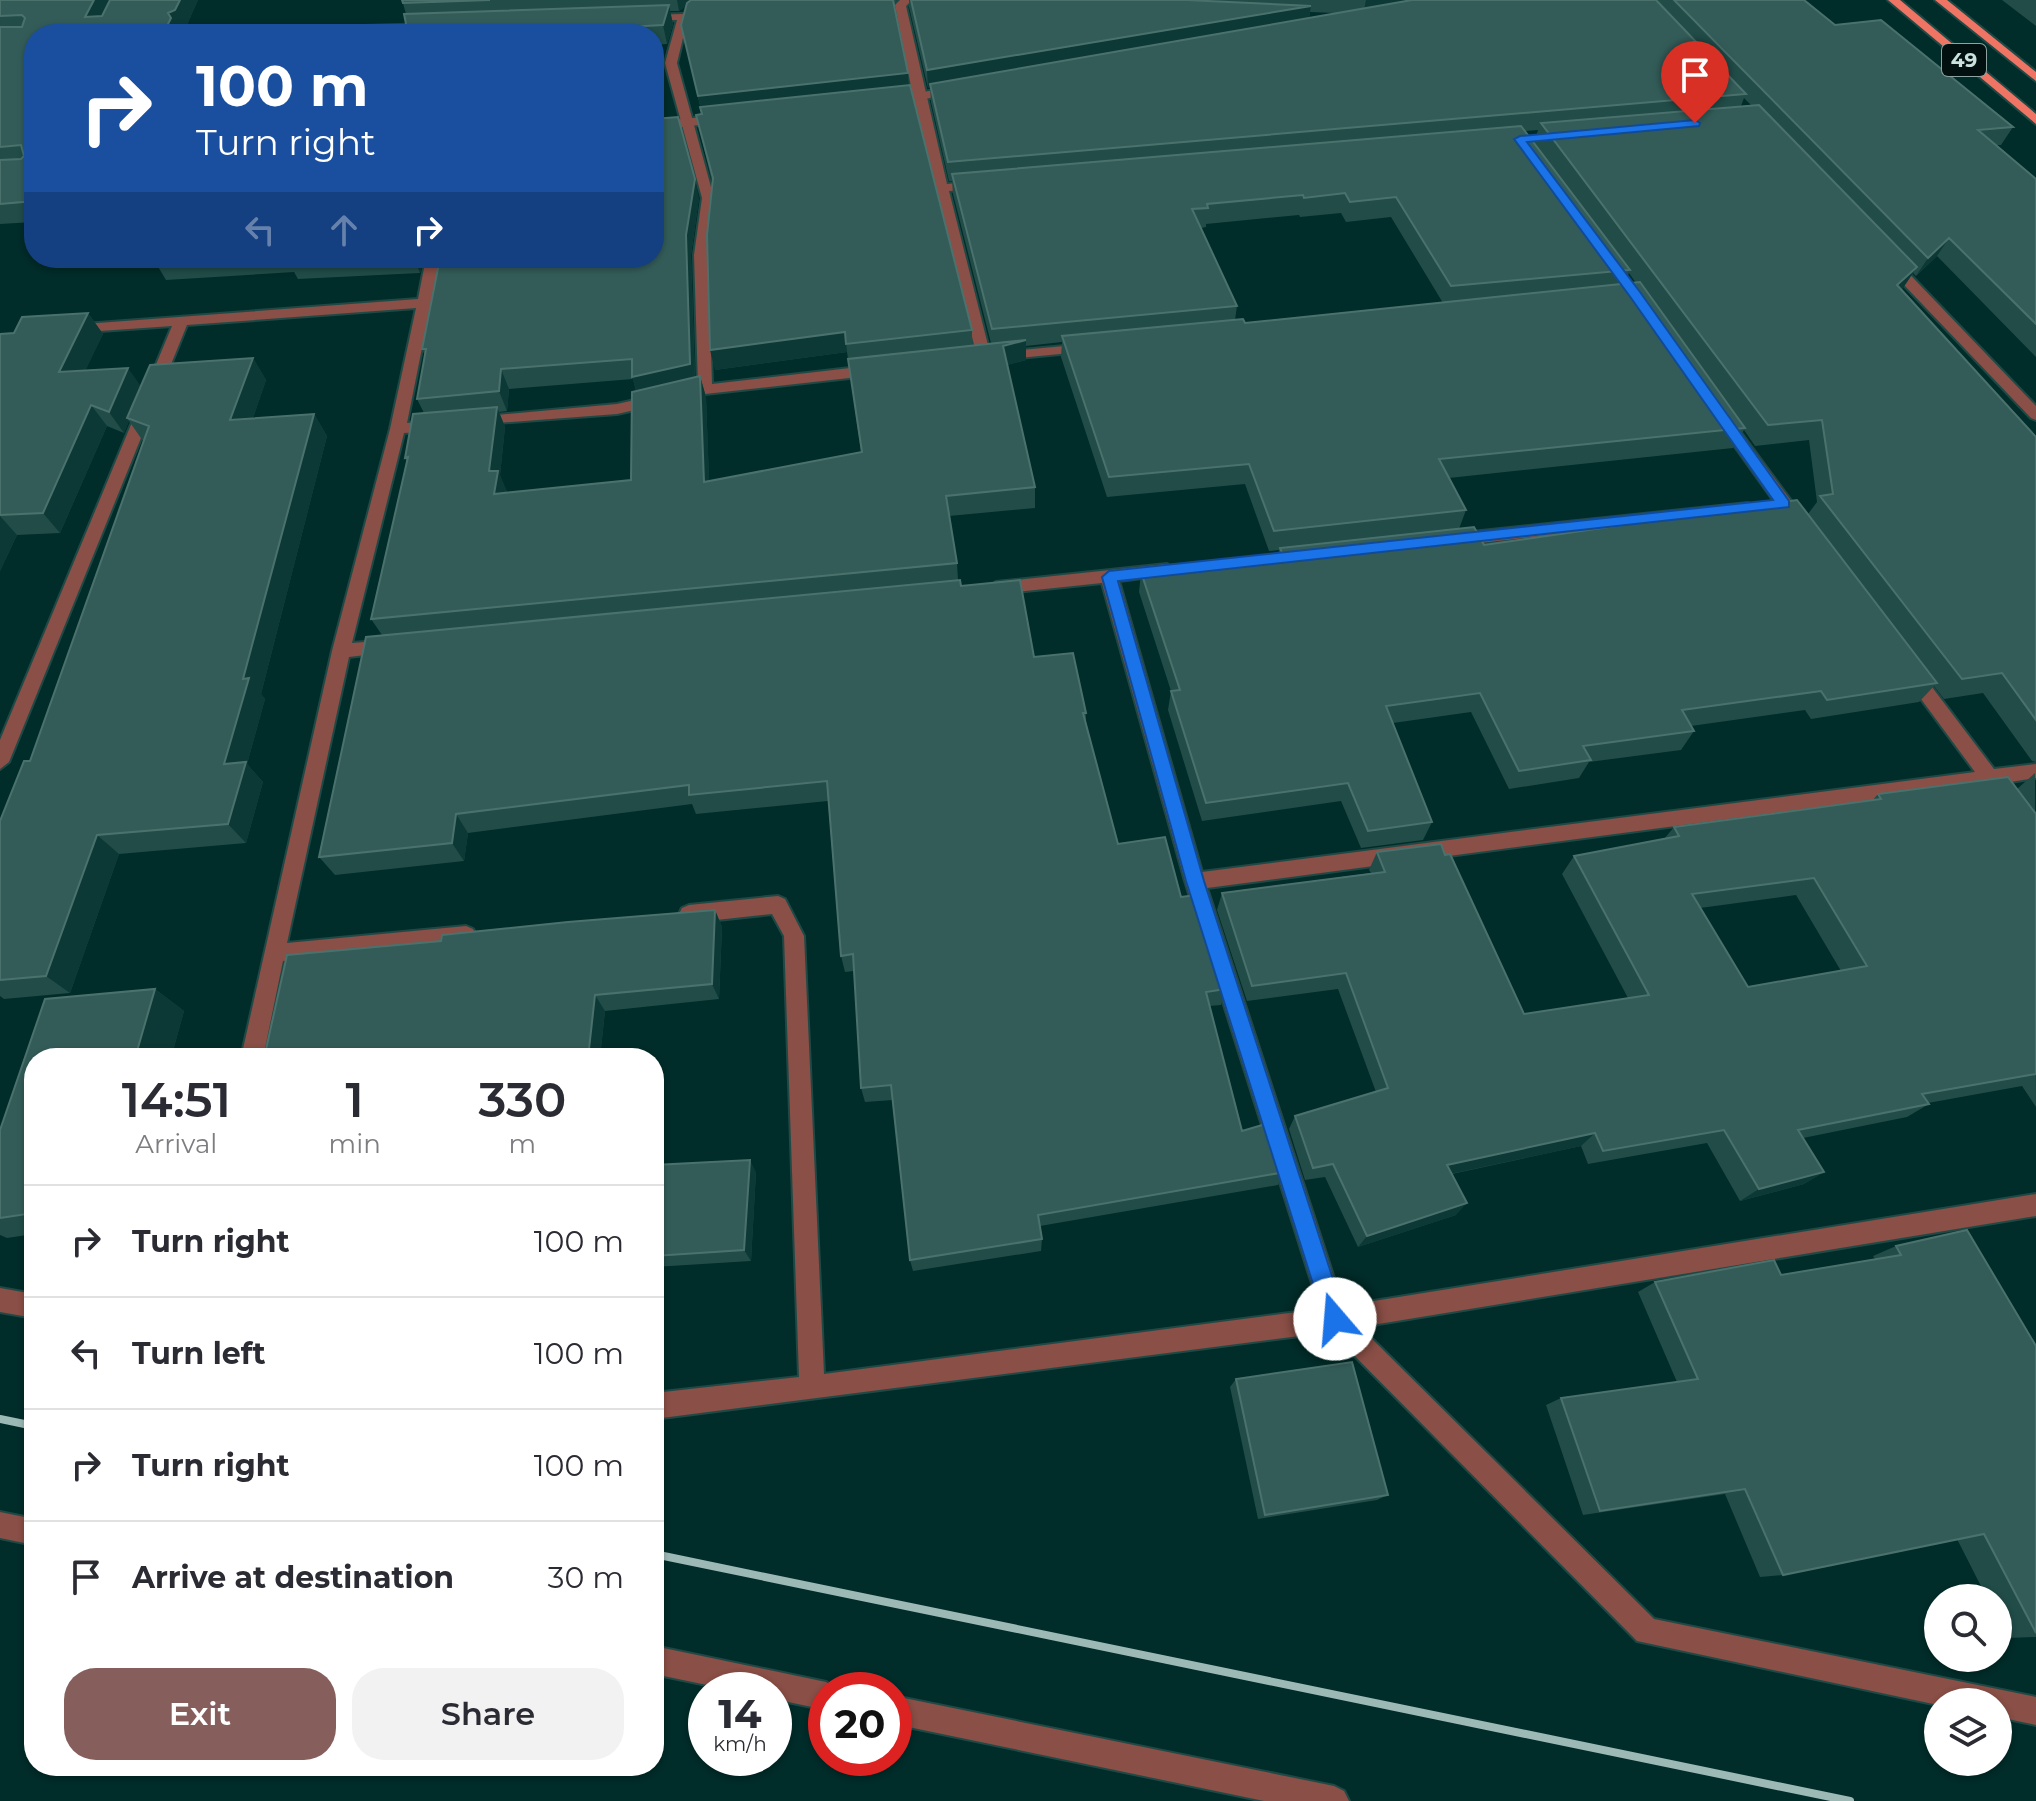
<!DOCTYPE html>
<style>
:root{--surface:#fff;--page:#f2f2f3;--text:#2b2b33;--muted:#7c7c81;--line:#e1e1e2;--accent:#865e5c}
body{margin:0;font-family:Montserrat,sans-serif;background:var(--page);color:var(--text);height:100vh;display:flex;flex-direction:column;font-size:30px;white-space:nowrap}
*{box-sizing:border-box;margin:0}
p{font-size:26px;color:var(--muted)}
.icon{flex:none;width:44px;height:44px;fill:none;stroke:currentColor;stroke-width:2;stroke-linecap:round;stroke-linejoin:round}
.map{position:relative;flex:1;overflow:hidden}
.drawer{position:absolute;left:24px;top:1048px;width:640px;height:728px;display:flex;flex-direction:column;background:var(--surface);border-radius:32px;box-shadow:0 2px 6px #0004}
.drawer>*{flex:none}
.top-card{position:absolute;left:24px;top:24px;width:640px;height:244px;border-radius:32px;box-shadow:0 2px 6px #0004;background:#1a4fa0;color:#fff;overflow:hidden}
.fabs{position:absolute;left:1924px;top:1584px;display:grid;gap:16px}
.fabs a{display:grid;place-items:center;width:88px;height:88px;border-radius:50%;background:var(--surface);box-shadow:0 2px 6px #0004;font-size:40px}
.speed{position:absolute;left:688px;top:1672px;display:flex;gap:16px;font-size:40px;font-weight:700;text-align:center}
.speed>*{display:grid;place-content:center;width:104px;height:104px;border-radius:50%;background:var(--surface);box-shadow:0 2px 6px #0004;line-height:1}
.speed small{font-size:20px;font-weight:400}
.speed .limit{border:12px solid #d22;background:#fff;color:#111}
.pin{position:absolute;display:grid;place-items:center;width:68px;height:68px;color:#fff;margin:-82px -34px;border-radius:50% 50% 50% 0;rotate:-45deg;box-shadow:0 0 8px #0007}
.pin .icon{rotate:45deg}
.me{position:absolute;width:88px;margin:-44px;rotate:342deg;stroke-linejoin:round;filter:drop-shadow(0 0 6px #0008)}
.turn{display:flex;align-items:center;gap:28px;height:168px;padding:0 40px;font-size:36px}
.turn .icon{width:104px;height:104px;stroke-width:2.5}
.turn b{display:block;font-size:56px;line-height:68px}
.lanes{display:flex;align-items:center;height:76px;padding:0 40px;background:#0003;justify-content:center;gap:40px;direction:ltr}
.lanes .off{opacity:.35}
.eta{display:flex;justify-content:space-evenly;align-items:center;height:136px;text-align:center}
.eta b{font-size:48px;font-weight:600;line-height:56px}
.cta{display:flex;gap:16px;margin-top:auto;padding:16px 40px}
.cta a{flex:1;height:92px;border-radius:32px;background:var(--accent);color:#fff;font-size:32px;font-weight:600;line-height:92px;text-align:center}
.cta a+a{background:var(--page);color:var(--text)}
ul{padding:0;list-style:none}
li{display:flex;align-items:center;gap:24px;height:112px;padding:0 40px;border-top:2px solid var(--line)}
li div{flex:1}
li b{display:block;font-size:30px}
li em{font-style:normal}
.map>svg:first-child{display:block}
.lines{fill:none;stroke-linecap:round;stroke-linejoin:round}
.lane-casing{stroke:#204946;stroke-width:4}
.street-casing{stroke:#204946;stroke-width:4}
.primary-casing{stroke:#204946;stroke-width:4}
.lane{fill:#8a4f46;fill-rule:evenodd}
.street{fill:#8a4f46;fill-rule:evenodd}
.primary{fill:#ef7463;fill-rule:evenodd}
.rail{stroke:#9db9b6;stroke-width:8}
.wall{fill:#214c48;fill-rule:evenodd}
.shaded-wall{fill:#0c3935}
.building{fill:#335c58;stroke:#4b716d;stroke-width:2;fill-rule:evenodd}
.route{fill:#1a73e8;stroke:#114b97;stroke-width:2}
.labels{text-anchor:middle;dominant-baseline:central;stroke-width:8;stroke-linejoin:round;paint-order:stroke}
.shield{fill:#021110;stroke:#8ea3a0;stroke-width:2}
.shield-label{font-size:20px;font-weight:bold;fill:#cae1de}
</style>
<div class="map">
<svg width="2036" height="1801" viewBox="0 0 2036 1801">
<rect width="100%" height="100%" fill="#002c29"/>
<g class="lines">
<defs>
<path id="lane" d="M900 0H912L906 6 947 184 979 181 985 185 979 189 949 191 991 357 984 361 977 357 913 97 895 5Z
M683 14 688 17 677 63 714 198 708 255 712 384 876 365 883 370 876 375 705 394 617 414 470 425 467 422 475 417 617 404 698 386 694 255 702 198 665 63 677 20 647 21 642 18 647 15Z
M435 24V28L431 29 180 34 186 31Z
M1889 257 1894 258 2036 406V420L2031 418 1884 264V258Z
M426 258H440L407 423 436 421 444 426 436 431 404 433 352 643 391 640 400 646 391 652 349 657 287 943 466 926 473 929 476 935 473 941 466 944 283 961 263 1058H241L332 651 390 429 416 308 187 325 9 762 0 769V740L172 326 71 333 64 329 71 325 418 299Z
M1086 344 1093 348 1091 351 999 360 992 356 999 352Z
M1722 412 1727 414 1803 517V525H1791L1714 417Z
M1748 503 1756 508 1754 512 1453 546 1445 540 1453 534Z
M1167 564 1175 570 1173 574 1119 581 1202 872 1975 772 1904 676 1901 671 1904 666H1916L1994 769 2036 764V778L2004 783 2036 825V848L2029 846 1985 785 1207 888 1343 1306 2036 1194V1216L1360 1327 1654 1619 2036 1697V1725L1998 1717V1702H1938V1705L1637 1641 1331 1332 654 1419V1393L799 1377 784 936 772 914 689 923 682 920 679 914 682 908 689 905 778 896 785 899 804 936 824 1374 1320 1309 1185 881 1102 583 996 594 988 588 996 582Z
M0 1288 34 1294V1318L0 1312Z
M0 1512 34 1519V1545L0 1538Z
M654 1646 826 1682 838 1690H826V1710L774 1699V1690H731L654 1674Z
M894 1696 1334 1786 1344 1791 1349 1801H1264L894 1724Z"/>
<path id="street" d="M956 87 960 89V93L889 105 883 101 889 97Z
M722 115 726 116V122L654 130V122Z"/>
<path id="primary" d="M1888 0H1900L2036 114V124Z
M1935 0H1947L2036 72V81Z"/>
</defs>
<use href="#lane" class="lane-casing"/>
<use href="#street" class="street-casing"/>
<use href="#primary" class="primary-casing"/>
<use href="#lane" class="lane"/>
<use href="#street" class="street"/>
<use href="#primary" class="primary"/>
<path class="rail" d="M0 1419 34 1426
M654 1554 1850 1801"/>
</g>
<path class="wall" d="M0 0H198L185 29 178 32 179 34H34V222L0 224Z
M402 0H897L894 4 908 73V85L972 330V346L991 343 953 194 952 181H949L931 102 930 88H928L909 7V0H1804L1835 25 2013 127 2001 145H1996L2036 179V357L1937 256 1916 276 1913 273 1902 289 2036 437V762L2032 761 1983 693 1944 699 1934 686 1919 702 1811 719 1805 710 1691 726 1694 731 1681 750 1589 762 1579 778 1509 789 1471 712 1393 723 1432 822 1423 840 1361 848 1341 801 1202 821 1168 710 1171 691 1139 592 1141 572 1278 554 1279 550 1269 551 1245 484 1107 497 1061 357 1062 342 1026 346V360L1007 365 1035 487V508L949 516 957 563 958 580 961 586 1034 657 1086 713V724L1118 844 1181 897 1226 989 1221 1005 1209 1006 1242 1131 1285 1172 1278 1185 1040 1226 1042 1239 1041 1251 913 1271 910 1260 893 1100 865 1102 861 1088 854 971 845 972 841 956 828 801 696 814 692 804 468 833 464 861 335 875 319 857 382 635 371 619 407 462 405 458 424 413 417 399 425 356 422 349 438 266 435 258H654L699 198 691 255 695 378 700 376 706 397 709 481 861 452 847 352 715 370 712 182 696 115 702 114 685 43 686 6 679 11H670L673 24 667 44 654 45V34H408L406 14ZM1310 12 1336 13 1309 18ZM1744 98 1751 105 1741 106ZM1538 130 1534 143 1525 131ZM1341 213 1346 222 1391 217 1443 303 1245 323 1235 320 1237 306 1201 228 1206 227V224L1299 215 1300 217ZM1629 273 1636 283 1624 284ZM633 379 636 391 631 480 506 493 500 475 505 427 499 412 507 411 509 389ZM1744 430 1755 446 1809 440 1817 502 1808 514 1484 545 1459 529 1466 510 1449 478 1733 448Z
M2002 0H2036V26Z
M155 258H424L420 273 298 279 294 272 166 280 154 260Z
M88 313 103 334 85 370 141 386 253 358 266 380 253 418 314 414 327 436 261 694 265 699 247 764 263 782 246 843 119 854 70 993 4 999 0 996V821L30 761 143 441 129 421 124 433 107 426 60 533 17 535 0 571V334L14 333Z
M2035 773 2036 1107 2022 1086 1928 1103 1929 1104 1907 1117 1803 1138 1824 1172 1804 1184 1740 1201 1707 1143 1588 1164 1581 1146 1452 1174 1456 1215 1358 1247 1325 1177 1305 1180 1289 1129 1295 1116 1376 1092 1338 989 1247 1001 1217 910 1222 893 1371 873 1369 870 1377 852 1445 855 1524 1014 1628 998 1562 874 1574 856 1664 839 1674 827 1872 801 1878 794 2017 789ZM1796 895 1841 971 1748 987 1700 908Z
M715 910 722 927 719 999 605 1011 600 1058H264L441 941Z
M155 989 184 1011 171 1058H34V1234L7 1238 0 1235V1130L45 999Z
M654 1165 756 1172 751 1261 654 1267Z
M1896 1246 2036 1346V1637L2007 1638 1998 1619V1598H1987L1957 1539 1783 1575 1760 1577 1725 1494 1583 1515 1546 1405 1561 1398 1677 1382 1638 1292 1655 1282 1781 1275 1875 1259 1873 1256Z
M1236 1379 1388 1495 1377 1500 1258 1519 1230 1387Z"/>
<path class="shaded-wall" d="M94 0H115L97 34 85 17Z
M180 0H198L185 29 178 32 179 34H163L168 13Z
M677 0H696L679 11Z
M1366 0H1416L1363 15Z
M669 5 673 24 667 44 663 25Z
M1311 6 1308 24 930 84V88H928L927 70Z
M908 73 909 91 702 114 698 96Z
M695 179 699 198 691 255 695 384 638 396 632 377 686 235Z
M1949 238 1937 256 1916 276 1928 258Z
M414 258H424L420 273Z
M1917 267 1903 288 1884 306 1897 285Z
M88 313 103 334 75 393 59 372Z
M845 332 847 352 715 370 710 350Z
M1026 340V360L1003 366V346Z
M253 358 266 380 245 442 230 420Z
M128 368 143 389 127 418 129 421 124 433 109 412Z
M501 369 509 389 507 411 499 391Z
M700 376 706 397 710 502 704 482Z
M91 405 107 426 60 533 43 513Z
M497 407 505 427 500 475 507 491 503 514 494 494 489 471Z
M314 414 327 436 261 694 265 699 247 764 263 782 246 843 228 824 224 764 243 679Z
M0 516 17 535 0 571Z
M456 814 468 833 464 861 452 843Z
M97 835 119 854 70 993 46 976Z
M715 910 722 927 719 999 712 984Z
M155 989 184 1011 171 1058H135Z
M595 995 605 1011 600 1058H588Z
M1595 1133 1581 1146 1436 1177 1447 1165Z
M750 1160 756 1172 751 1261 744 1250Z
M1824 1172 1804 1184 1740 1201 1759 1189Z
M1467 1203 1456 1215 1358 1247 1367 1236Z"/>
<path class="building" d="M0 0H94L85 17 102 16 110 0H180L175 10 168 13 171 18 163 34H34V201L0 204V160L21 159 24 156 21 145 0 147V27H22L25 18 22 15 0 16Z
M402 0H490L403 3Z
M691 0H893L908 73 698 96 681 25 687 3Z
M911 0H1187L1311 6 927 70Z
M1412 0H1656L1746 94 948 162 930 84Z
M1674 0H1804L1835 25 1881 20 2013 127 1978 130 2036 179V324L1949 238 1928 258Z
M669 5 663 25 553 31 552 34H408L404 14Z
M910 85 972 330 846 344 845 332 710 350 707 235 713 178 696 115 702 114 700 107Z
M1759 105 1917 267 1897 285 2036 437V720L2002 673 1962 679 1820 496 1833 494 1822 420 1768 425 1541 123Z
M678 117 695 179 686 235 690 364 632 377V359L501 369 499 391 417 399 426 349H422L440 258H654V119Z
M1521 126 1630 270 1451 286 1396 197 1350 202 1345 193 1304 198 1303 195 1207 204 1208 208 1192 209 1237 306 992 329 952 174Z
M155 258H194L154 260Z
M288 258H319L288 260Z
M1640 282 1745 428 1439 459 1466 510 1274 531 1249 464 1109 477 1062 336 1243 319 1245 323Z
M88 313 59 372 128 368 109 412 91 405 43 513 0 515V334L14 333 22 317Z
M1026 340 1003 346 1035 487 946 496 957 563 371 619 408 457 405 458 413 414 497 407 489 471H498L494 494 631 480 632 392 700 376 704 482 862 452 848 359Z
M253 358 230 420 314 414 243 679 249 678 224 764 246 762 228 824 97 835 46 976 0 980V821L24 761H30L149 426 127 418 150 365Z
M1797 500 1937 683 1827 700 1821 691 1682 710 1694 731 1583 746 1591 760 1519 771 1480 693 1386 706 1432 822 1368 831 1348 783 1206 803 1171 691 1180 690 1141 572 1282 553 1280 548 1474 527 1484 545Z
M960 580 961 586 1020 580 1034 657 1073 653 1086 713H1083L1118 844 1165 837 1181 897 1196 895 1226 989 1206 992 1242 1131 1269 1123 1285 1172 1038 1215 1042 1239 910 1260 891 1085 861 1088 853 954 841 956 827 781 689 795V785L456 814 452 843 319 857 366 637Z
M2008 777 2036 814V1074L1922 1094 1929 1104 1798 1130 1824 1172 1759 1189 1724 1130 1603 1151 1595 1133 1447 1165 1467 1203 1367 1236 1333 1164 1313 1168 1295 1116 1388 1088 1346 973 1252 986 1222 893 1385 872 1377 852 1441 844 1445 855 1450 854 1524 1014 1649 995 1574 856 1679 836 1674 827 1881 799 1878 794ZM1814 878 1867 966 1748 987 1692 894Z
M715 910 712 984 595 995 588 1058H264L287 955 441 941 442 935 568 922Z
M155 989 135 1058H34V1213L0 1218V1130L45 999Z
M750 1160 744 1250 654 1256V1165Z
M1967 1230 2036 1346V1633L1984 1534 1783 1575 1745 1489 1600 1511 1561 1398 1698 1379 1655 1282 1774 1260 1781 1275 1901 1255 1896 1246Z
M1352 1362 1388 1495 1265 1515 1236 1379Z"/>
<path class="route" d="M1695 120 1700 123 1699 126 1527 142 1640 292 1789 501V507L1118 581 1204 881 1346 1319 1343 1327 1335 1330 1327 1327 1324 1319 1186 881 1102 577 1109 571 1773 500 1631 298 1514 139 1520 136Z"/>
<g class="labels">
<rect class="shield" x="1942" y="44" width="44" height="32" rx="6"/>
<g class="shield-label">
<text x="1964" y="60">49</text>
</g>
</g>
</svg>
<div class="fabs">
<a><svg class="icon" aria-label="search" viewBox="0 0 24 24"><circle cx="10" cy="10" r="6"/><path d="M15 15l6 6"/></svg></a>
<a><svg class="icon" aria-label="layers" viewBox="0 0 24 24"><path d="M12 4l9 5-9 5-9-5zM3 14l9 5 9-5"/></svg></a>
</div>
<div class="speed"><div>14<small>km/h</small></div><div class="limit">20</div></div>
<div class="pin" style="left:1695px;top:123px;background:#d93025"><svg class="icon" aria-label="arrive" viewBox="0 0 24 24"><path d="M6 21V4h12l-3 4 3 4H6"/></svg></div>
<svg class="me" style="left:1335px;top:1319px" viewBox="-20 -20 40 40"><circle r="19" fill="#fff"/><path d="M0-13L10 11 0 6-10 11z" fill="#1a73e8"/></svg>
<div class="top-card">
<div class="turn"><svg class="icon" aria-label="right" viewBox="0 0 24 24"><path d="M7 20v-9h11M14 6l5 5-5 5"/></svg><div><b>100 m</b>Turn right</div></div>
<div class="lanes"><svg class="icon off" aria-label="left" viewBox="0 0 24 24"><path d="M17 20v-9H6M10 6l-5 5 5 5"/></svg><svg class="icon off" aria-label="ahead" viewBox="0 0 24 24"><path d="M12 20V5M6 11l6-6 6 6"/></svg><svg class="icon" aria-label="right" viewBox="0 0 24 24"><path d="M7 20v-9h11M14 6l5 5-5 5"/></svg></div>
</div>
<section class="drawer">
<div class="eta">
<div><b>14:51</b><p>Arrival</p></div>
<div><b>1</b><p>min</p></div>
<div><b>330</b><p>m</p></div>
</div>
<ul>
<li><svg class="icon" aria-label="right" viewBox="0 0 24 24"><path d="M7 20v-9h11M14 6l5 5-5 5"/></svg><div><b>Turn right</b></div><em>100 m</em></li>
<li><svg class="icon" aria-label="left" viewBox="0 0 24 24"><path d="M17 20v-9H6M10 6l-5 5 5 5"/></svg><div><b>Turn left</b></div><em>100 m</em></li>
<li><svg class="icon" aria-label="right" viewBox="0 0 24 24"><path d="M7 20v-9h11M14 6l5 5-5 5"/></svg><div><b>Turn right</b></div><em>100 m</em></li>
<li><svg class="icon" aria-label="arrive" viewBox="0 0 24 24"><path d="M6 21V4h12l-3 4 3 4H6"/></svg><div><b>Arrive at destination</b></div><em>30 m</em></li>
</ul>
<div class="cta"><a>Exit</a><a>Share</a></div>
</section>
</div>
